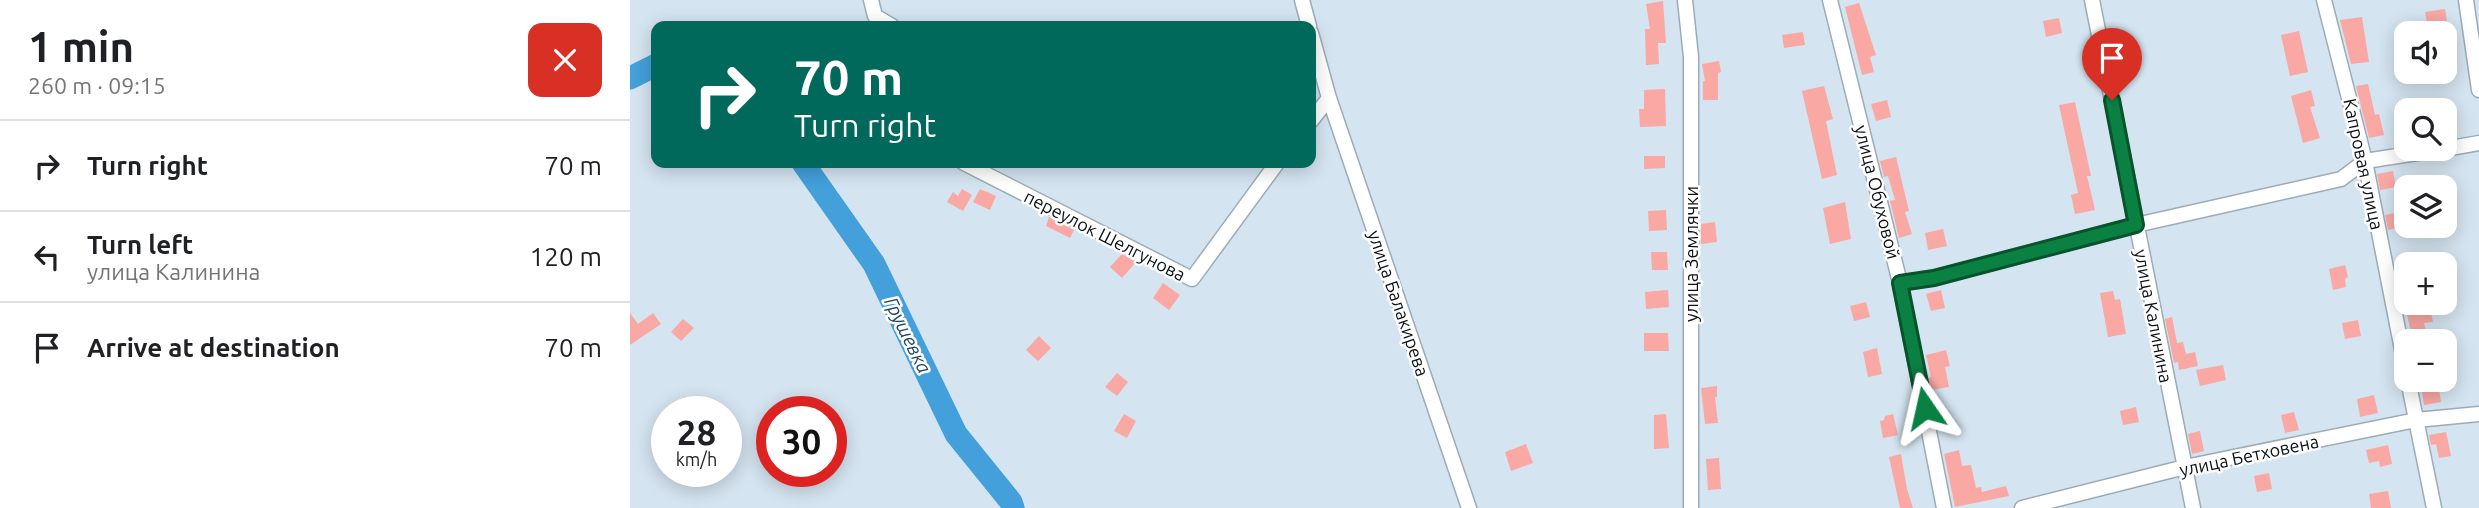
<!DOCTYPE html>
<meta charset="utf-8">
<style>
:root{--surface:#fff;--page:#f2f2f2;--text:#202124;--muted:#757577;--line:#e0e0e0}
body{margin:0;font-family:Ubuntu,sans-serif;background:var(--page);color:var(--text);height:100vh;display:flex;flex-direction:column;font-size:26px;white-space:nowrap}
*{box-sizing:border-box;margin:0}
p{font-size:23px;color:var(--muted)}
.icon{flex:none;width:38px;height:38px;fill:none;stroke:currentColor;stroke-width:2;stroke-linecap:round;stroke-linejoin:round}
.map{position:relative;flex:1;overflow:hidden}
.sheet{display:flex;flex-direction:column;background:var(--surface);width:630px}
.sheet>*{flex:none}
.banner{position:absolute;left:21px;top:21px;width:665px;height:147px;border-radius:14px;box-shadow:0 4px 18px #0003;background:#00695c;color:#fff;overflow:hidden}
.buttons{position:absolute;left:1764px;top:21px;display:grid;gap:14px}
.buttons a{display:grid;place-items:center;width:63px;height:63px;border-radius:14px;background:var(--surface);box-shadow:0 4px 18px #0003;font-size:35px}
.speed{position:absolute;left:21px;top:396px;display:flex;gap:14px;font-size:35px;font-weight:700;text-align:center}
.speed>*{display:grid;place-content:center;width:91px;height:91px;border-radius:50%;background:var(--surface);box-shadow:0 4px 18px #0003;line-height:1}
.speed small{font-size:18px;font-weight:400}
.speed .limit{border:10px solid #d22;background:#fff;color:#111}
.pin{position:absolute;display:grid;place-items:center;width:60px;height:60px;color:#fff;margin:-72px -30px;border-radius:50% 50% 50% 0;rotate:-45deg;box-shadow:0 0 7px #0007}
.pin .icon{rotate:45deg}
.me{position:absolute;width:77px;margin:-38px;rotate:349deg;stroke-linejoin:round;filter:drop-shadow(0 0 5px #0008)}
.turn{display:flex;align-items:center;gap:24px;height:147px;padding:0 28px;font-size:32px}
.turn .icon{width:91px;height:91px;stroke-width:2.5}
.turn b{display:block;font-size:49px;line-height:60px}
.round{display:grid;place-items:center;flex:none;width:74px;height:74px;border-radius:14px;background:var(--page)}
.overview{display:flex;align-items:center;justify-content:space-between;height:119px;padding:0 28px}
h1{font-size:42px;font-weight:700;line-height:52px}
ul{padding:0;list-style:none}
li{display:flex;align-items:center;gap:21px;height:91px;padding:0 28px;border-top:2px solid var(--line)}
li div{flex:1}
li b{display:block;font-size:26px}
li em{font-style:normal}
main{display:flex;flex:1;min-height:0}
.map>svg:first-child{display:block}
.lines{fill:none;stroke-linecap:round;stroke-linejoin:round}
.river{stroke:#43a0da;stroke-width:23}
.building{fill:#faa8a4}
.minor-casing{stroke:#9cacb7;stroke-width:17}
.minor{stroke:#fff;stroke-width:14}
.route-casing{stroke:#07532c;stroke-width:18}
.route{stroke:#0b8043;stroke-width:12}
.labels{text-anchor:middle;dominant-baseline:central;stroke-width:5;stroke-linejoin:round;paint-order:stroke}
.street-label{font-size:18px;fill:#0a1014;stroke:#fff}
.water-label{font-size:19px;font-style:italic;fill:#20475f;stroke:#fff}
</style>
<main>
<section class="sheet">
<div class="overview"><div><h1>1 min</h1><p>260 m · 09:15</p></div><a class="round" style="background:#d93025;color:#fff"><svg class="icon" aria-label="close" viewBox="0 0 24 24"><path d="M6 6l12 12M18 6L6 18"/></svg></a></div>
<ul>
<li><svg class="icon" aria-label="right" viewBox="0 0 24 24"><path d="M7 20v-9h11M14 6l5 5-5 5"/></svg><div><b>Turn right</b></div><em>70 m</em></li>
<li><svg class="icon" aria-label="left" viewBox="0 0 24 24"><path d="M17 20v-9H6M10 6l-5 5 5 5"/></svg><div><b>Turn left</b><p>улица Калинина</p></div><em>120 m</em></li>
<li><svg class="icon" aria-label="arrive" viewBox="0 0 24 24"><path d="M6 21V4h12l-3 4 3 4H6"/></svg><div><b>Arrive at destination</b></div><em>70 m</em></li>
</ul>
</section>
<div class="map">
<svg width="1849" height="508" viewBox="0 0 1849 508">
<rect width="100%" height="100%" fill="#d4e4f0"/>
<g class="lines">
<path class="river" d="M0 78 26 65
M173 163 244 264 326 434 381 502 383 508"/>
</g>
<path class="building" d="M1033 1 1036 43H1028L1029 64 1016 65 1015 29H1020L1016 4Z
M1229 3 1246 55 1240 57 1244 72 1232 75 1215 7Z
M1815 9 1819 33H1799L1795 12Z
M1732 17 1739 62 1721 64 1710 20Z
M1429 18 1432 33 1416 37 1413 21Z
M1669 31 1678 72 1660 76 1651 35Z
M1173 32 1175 45 1154 48 1152 35Z
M1089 61 1091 72 1088 73V100H1073V81H1075L1072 64Z
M1738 84 1745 115 1749 114 1754 135 1739 138 1726 86Z
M1194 86 1203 119 1196 121 1207 175 1192 179 1172 91Z
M1035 89 1036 126 1010 127 1009 109H1014V90Z
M1681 90 1685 106 1680 107 1690 138 1673 143 1661 96Z
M1257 100 1261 117 1246 121 1241 104Z
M1445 102 1461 176H1457L1465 210 1445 214 1441 195 1448 193 1429 105Z
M1014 156H1035V168L1014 169Z
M1266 157 1279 211 1275 212 1282 234 1269 238 1260 201 1265 200 1258 176 1254 177 1250 161Z
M1763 171 1766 187 1750 190 1747 174Z
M332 189 342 195 333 211 317 202 323 192 328 196Z
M350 189 366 196 360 210 343 202Z
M1215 202 1221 239 1200 244 1193 208Z
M1036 210 1037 230 1019 231 1018 211Z
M1776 211V226L1758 230 1755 215Z
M419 217 444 230 440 238 416 226Z
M1085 222 1087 242 1071 244V224Z
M1313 229 1317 246 1298 250 1295 233Z
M1021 252H1037L1038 270H1022Z
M492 254 506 262 492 278 480 267Z
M1715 265 1718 277 1715 279 1716 287 1703 290 1699 269Z
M533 283 550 295 539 310 523 298Z
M1038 290 1039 307 1016 309 1015 292Z
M1311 290 1315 308 1301 311 1296 294Z
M1483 291 1485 300 1490 299 1496 334 1478 337 1470 293Z
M1236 302 1240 317 1224 321 1220 306Z
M1792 303H1799L1803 322 1794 323 1798 341H1783L1775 306Z
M0 313 8 324 23 313 31 324 0 345Z
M1542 317 1547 343 1553 342 1556 354 1565 352 1568 366 1549 370 1548 362 1544 363 1535 319Z
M53 319 64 328 51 341 41 332Z
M1728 320 1731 336 1715 339 1712 323Z
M1014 333H1038L1039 351H1014Z
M409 336 421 348 408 361 396 350Z
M1247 348 1252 374 1238 377 1233 352Z
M1316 350 1320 366 1315 367 1319 387 1301 390 1298 378 1301 377 1296 355Z
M1593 365 1596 380 1570 386 1566 370Z
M487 373 498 382 487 396 475 387Z
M1808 382 1811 402 1794 405 1791 385Z
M1087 386V397H1085L1088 423 1075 424 1071 388Z
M1744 395 1748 413 1730 417 1727 399Z
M1506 407 1509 422 1493 425 1490 411Z
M1664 412 1669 430 1655 433 1651 415Z
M494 414 506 421 497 438 484 431Z
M1036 414 1039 448 1024 449V415Z
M1263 414 1268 435 1253 438 1250 421 1254 420 1255 416Z
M1570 431 1574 451 1562 454 1558 434Z
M1816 432 1821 456 1809 458 1806 444 1801 445 1799 435Z
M896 444 903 463 881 471 875 452Z
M1758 445 1762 464 1750 467 1749 461 1739 463 1736 450Z
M1329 450 1332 466 1341 465 1346 488 1351 487 1352 492 1376 486 1379 496 1325 507 1314 454Z
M1271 454 1277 489 1283 508H1270L1259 457Z
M1089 458 1091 489 1078 490 1076 459Z
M1639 473 1642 489 1627 492 1624 476Z
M1758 491 1761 508H1741L1739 494Z"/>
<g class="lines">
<defs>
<path id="minor" d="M241 0 245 16 262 26
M672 0 679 26
M1055 0 1061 57V508
M1200 0 1270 283 1314 508
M1462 0 1563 508
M1694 0 1735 161 1776 370
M1836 0 1849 90
M681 33 699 98 839 508
M681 121 699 98
M1815 149 1849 143
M334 163 562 279 647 163
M1270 283 1304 278 1506 225 1711 179 1735 161 1813 149
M1778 380 1804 508
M1392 508 1555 467 1786 420 1849 414"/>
</defs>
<use href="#minor" class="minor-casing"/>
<use href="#minor" class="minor"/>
</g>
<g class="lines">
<defs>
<path id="route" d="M1295 408 1270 283 1304 278 1506 225 1482 100"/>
</defs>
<use href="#route" class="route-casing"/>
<use href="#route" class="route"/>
</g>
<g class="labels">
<g class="street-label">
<text transform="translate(1734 164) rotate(78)">Капровая улица</text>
<text transform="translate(1248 192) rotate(76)">улица Обуховой</text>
<text transform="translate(475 235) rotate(27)">переулок Шелгунова</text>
<text transform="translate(1061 254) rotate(-90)">улица Землячки</text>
<text transform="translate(769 303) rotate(71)">улица Балакирева</text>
<text transform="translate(1524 316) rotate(79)">улица Калинина</text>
<text transform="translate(1619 455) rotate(-12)">улица Бетховена</text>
</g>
<g class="water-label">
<text transform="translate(278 335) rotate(64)">Грушевка</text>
</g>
</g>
</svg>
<div class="buttons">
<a><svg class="icon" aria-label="sound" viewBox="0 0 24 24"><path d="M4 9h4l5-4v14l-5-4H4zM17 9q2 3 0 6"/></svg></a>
<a><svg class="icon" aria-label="search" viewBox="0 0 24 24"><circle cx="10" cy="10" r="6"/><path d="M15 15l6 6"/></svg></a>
<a><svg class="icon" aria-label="layers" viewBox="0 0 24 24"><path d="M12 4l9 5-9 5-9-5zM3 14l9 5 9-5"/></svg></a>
<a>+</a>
<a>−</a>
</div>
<div class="speed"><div>28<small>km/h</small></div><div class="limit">30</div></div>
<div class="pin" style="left:1482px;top:100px;background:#d93025"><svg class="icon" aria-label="arrive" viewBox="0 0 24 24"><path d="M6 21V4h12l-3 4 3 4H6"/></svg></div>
<svg class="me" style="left:1295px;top:408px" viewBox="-20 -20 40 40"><path d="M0-17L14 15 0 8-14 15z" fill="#0b8043" stroke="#fff" stroke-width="4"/></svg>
<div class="banner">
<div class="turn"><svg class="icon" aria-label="right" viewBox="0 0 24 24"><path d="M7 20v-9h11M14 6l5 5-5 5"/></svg><div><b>70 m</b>Turn right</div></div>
</div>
</div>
</main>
